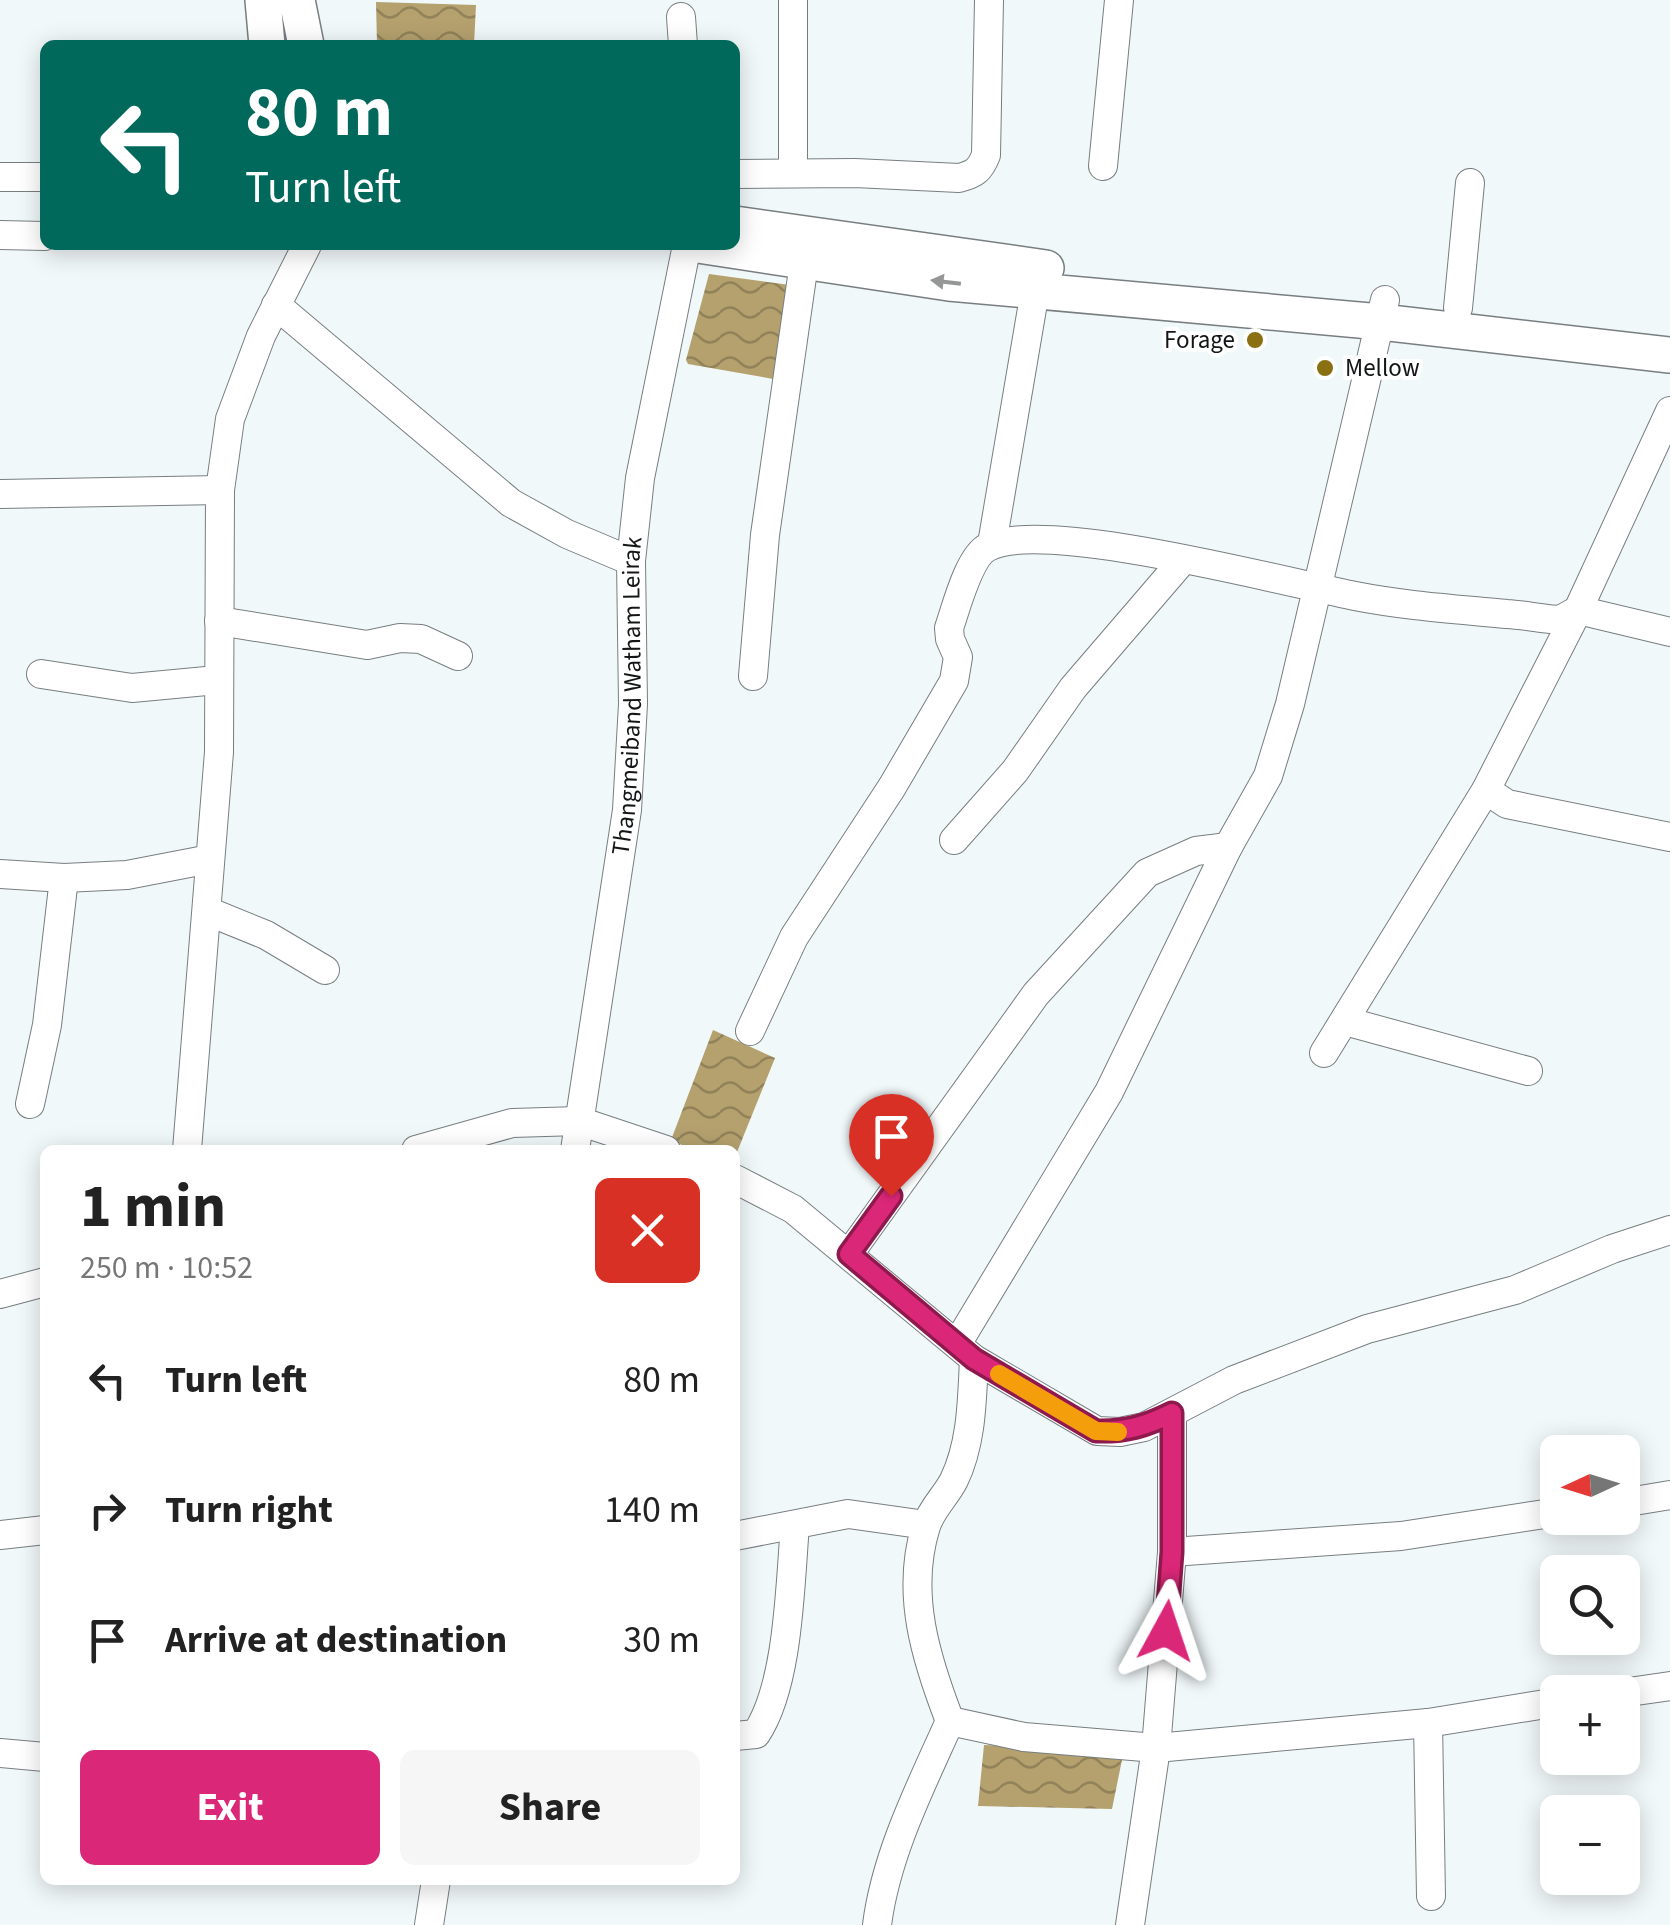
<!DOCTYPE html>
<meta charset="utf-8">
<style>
:root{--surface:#fff;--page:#f6f6f6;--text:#222;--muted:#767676;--accent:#db2777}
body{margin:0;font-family:"Source Sans 3",sans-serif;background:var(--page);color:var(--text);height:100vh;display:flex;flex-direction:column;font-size:38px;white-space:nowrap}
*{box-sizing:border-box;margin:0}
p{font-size:32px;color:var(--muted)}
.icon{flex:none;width:55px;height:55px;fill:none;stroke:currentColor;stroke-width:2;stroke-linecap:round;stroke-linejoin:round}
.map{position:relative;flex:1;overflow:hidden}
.sheet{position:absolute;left:40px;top:1145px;width:700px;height:740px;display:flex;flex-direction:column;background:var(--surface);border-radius:15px;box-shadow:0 5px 25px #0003}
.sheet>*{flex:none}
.top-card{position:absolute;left:40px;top:40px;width:700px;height:210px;border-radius:15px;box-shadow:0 5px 25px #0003;background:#00695c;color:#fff;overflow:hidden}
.needle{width:65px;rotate:266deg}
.controls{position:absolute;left:1540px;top:1435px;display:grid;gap:20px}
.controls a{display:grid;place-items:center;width:100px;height:100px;border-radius:15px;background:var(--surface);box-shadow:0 5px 25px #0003;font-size:50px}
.pin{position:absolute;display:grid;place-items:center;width:85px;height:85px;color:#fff;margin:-102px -42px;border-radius:50% 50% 50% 0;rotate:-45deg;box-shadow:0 0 10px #0007}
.pin .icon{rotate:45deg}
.me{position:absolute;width:110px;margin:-55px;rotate:5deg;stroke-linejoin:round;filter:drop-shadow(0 0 8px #0008)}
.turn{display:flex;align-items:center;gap:35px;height:210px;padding:0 40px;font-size:45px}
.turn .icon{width:130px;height:130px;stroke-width:2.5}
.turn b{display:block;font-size:70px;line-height:85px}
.round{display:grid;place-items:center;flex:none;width:105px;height:105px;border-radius:15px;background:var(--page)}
.summary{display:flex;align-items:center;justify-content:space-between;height:170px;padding:0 40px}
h1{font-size:60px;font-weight:700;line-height:75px}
.cta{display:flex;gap:20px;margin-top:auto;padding:20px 40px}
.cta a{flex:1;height:115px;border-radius:15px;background:var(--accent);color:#fff;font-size:40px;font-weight:700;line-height:115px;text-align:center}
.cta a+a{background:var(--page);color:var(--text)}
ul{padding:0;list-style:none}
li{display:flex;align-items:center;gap:30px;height:130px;padding:0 40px}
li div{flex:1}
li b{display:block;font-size:38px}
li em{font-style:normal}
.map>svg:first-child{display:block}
.water{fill:url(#water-waves)}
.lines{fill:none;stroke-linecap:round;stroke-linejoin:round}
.minor-casing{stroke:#787e80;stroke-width:30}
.major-casing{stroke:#787e80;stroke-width:38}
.minor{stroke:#fff;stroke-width:28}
.major{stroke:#fff;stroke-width:35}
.oneway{fill:#959696}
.route-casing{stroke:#8e194d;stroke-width:25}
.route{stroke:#db2777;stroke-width:18}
.slow{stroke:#f59e0b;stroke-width:18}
.poi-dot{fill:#8b7012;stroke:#fff;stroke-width:4}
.labels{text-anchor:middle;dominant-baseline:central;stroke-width:8;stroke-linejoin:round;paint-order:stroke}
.poi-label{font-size:25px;fill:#131516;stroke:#fff;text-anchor:end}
.street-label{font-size:25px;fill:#131516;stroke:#fff}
</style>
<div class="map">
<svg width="1670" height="1925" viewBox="0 0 1670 1925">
<defs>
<pattern id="water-waves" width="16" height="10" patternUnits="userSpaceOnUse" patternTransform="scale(2.5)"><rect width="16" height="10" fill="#b4a16e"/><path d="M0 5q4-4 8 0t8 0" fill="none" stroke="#918259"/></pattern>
</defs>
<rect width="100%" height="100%" fill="#f1f8fa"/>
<path class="water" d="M376 2 476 5 474 45H377Z
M709 274 790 285 779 380 688 364 686 360Z
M713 1030 775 1058 735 1157V1150H693L671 1140Z
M984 1745 1124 1750 1112 1809 978 1806Z"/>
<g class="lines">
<defs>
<g id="minor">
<path d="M793 0V173"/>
<path d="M681 17 683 45"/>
<path d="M1103 166 1119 0"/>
<path d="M735 174 855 173 959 178C975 174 980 170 986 155L989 0"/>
<path d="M0 177H45"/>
<path d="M0 235 45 236"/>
<path d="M276 305 511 503 567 534 631 561"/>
<path d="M1458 308 1470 183"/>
<path d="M0 494 220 490"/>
<path d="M992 544 1035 291"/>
<path d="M219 621 367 645 400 638 421 639 458 656"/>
<path d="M41 674 132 688 217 680"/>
<path d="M753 676 765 535 807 242"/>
<path d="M1486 790 1507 804 1670 837"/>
<path d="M954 840 1015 771 1073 688 1183 560"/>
<path d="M0 874 64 878 127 875 210 859"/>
<path d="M207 911 266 935 325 970"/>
<path d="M1345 1021 1528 1071"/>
<path d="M750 1031 794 937 892 787 954 681 958 657 950 639 949 628C956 608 969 556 988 547 1043 518 1285 582 1355 596 1406 606 1456 609 1507 614 1525 615 1542 619 1560 620L1578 610 1670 632"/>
<path d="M1324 1053 1486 790 1578 610 1670 411"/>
<path d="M30 1104 47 1025 64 878"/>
<path d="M187 1150 219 752 220 490 230 419 261 336 307 245"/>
<path d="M416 1150 512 1123 579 1121 666 1150"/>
<path id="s1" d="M575 1150 627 810 633 704 631 561 640 478 687 245"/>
<path d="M735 1179 793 1209 974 1359 1097 1431 1120 1432 1144 1427 1234 1380 1367 1329 1515 1290 1612 1249 1670 1230"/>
<path d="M849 1254 1036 994 1147 873 1196 851 1228 847"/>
<path d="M0 1294 45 1282"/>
<path d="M957 1344 1109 1092 1228 847 1268 776 1290 704 1385 300"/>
<path d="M974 1359C972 1399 972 1443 954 1480 946 1496 932 1508 926 1526 905 1593 926 1659 950 1721L1024 1737 1156 1748 1428 1723 1558 1702"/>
<path d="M1622 1503 1670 1495"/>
<path d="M0 1535 45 1530"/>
<path d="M735 1536 848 1514 926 1525"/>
<path d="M1172 1552 1401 1536 1558 1512"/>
<path d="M1622 1693 1670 1686"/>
<path d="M1428 1723 1431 1896"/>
<path d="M735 1736 756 1734C789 1685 790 1584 795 1525"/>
<path d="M0 1753 45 1757"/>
<path d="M429 1925 436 1880"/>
<path d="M877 1925C886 1854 921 1786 950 1721"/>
<path d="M1130 1925 1156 1748 1172 1552V1413"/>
</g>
<path id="major" d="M263 0 267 45
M297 0 306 45
M735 224 1046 268
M698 245 949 283 1381 322 1670 355"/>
</defs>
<use href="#minor" class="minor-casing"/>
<use href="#major" class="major-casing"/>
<use href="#minor" class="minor"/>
<use href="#major" class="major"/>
</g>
<defs><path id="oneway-solid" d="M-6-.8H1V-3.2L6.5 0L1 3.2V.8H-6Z" transform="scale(2.5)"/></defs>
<use class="oneway" href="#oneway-solid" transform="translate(946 282) rotate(-173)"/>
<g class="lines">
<defs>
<path id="route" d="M891 1196 849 1254 974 1359 1096 1431C1126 1432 1146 1426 1172 1413V1552L1166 1631"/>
</defs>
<use href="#route" class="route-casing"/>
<use href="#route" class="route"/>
<path class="slow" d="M999 1374 1096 1431 1118 1432"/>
</g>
<g class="poi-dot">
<circle cx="1255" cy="340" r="10"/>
<circle cx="1325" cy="368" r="10"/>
</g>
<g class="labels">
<g class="poi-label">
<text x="1235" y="340">Forage</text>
<text x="1345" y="368" text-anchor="start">Mellow</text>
</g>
<g class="street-label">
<text stroke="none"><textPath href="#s1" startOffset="458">Thangmeiband Watham Leirak</textPath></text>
</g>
</g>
</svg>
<div class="controls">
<a><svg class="needle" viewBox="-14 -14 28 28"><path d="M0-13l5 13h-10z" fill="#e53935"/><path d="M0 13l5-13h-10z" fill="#767676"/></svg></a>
<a><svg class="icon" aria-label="search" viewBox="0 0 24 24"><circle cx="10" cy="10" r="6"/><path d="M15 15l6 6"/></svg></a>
<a>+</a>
<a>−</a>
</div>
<div class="pin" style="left:891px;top:1196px;background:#d93025"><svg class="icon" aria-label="arrive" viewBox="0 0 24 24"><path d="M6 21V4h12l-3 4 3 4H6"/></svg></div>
<svg class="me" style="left:1166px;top:1631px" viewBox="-20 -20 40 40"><path d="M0-17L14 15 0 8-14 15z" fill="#db2777" stroke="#fff" stroke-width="4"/></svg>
<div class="top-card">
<div class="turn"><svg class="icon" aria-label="left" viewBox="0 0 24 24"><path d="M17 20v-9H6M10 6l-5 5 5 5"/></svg><div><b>80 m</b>Turn left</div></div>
</div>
<section class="sheet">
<div class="summary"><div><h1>1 min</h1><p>250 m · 10:52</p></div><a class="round" style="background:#d93025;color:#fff"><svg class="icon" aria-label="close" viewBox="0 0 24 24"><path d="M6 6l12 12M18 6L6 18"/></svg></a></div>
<ul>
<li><svg class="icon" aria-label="left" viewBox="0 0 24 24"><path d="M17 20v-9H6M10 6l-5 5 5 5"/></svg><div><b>Turn left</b></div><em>80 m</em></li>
<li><svg class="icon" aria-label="right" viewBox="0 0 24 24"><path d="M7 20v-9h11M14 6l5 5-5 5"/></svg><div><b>Turn right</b></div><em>140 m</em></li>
<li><svg class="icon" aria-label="arrive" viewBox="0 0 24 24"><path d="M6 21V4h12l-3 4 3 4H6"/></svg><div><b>Arrive at destination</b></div><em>30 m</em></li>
</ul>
<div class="cta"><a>Exit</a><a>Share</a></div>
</section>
</div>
